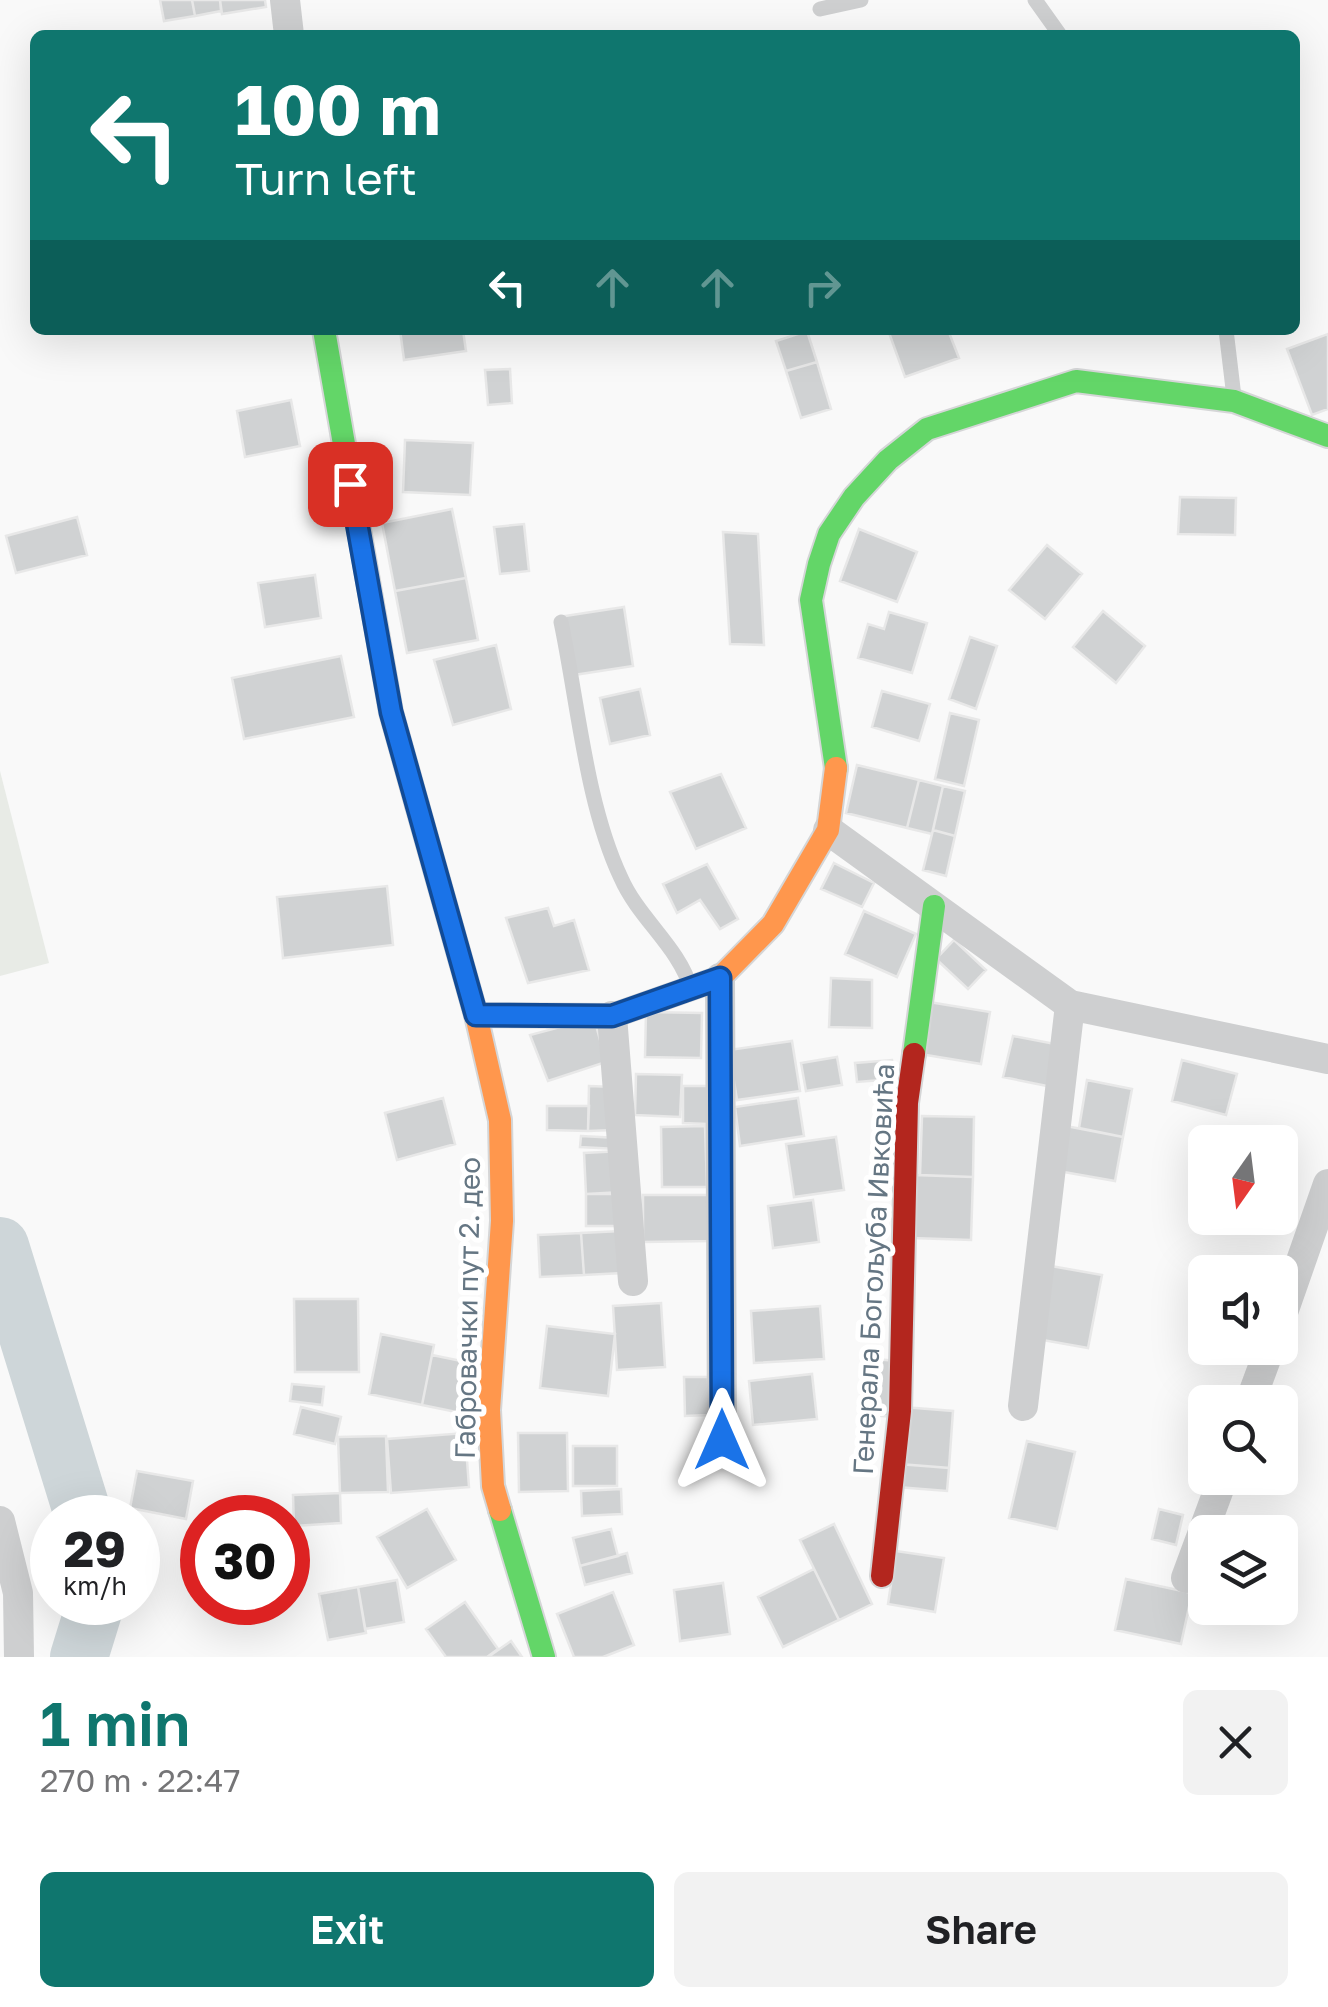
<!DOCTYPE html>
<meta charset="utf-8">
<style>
:root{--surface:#fff;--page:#f2f2f2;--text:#202124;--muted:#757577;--accent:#0f766e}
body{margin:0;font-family:"Golos Text",sans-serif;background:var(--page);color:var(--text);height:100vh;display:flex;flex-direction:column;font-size:38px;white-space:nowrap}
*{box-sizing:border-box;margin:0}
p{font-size:32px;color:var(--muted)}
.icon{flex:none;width:55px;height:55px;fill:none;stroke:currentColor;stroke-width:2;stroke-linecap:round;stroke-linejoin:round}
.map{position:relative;height:1657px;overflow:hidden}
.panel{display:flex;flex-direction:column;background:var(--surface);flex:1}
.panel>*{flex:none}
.guide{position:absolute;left:30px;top:30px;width:1270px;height:305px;border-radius:15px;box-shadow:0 10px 40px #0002;background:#0f766e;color:#fff;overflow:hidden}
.needle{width:65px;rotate:194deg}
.tools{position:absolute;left:1188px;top:1125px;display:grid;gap:20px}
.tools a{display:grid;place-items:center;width:110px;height:110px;border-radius:15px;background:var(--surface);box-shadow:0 10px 40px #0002;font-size:50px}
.speed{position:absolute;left:30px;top:1495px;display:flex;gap:20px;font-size:50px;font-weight:700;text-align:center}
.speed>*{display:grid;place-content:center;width:130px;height:130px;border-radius:50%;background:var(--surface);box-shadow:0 10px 40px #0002;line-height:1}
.speed small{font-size:25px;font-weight:400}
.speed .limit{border:15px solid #d22;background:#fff;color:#111}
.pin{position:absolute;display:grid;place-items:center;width:85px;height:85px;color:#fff;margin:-42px;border-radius:20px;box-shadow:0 5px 15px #0006}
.me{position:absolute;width:110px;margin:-55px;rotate:0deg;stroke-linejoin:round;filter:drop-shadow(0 0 8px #0008)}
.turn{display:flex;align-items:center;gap:35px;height:210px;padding:0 40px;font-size:45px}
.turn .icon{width:130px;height:130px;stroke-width:2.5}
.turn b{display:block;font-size:70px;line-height:85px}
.lanes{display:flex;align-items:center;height:95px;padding:0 40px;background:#0003;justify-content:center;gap:50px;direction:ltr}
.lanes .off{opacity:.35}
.round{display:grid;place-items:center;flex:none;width:105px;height:105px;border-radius:15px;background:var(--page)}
.overview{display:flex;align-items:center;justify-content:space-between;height:170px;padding:0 40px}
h1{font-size:60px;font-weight:600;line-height:75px;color:var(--accent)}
.cta{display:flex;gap:20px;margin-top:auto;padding:20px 40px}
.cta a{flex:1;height:115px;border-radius:15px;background:var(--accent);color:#fff;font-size:40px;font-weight:600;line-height:115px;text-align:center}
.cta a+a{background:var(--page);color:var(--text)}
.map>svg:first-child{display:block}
.green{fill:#e8ebe6}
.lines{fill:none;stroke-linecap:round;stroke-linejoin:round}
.river{stroke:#ced6d9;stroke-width:58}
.building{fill:#d0d2d3;stroke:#e8e8e8;stroke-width:2.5}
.fast-casing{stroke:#d5d6d7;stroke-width:26}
.slow-casing{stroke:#d5d6d7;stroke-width:26}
.jam-casing{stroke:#d5d6d7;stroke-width:26}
.lane{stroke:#cecfd0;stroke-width:15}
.street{stroke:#cecfd0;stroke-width:30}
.fast{stroke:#63d668;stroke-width:22}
.slow{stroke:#ff974d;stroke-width:22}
.jam{stroke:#b3261e;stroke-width:22}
.route-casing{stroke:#114b97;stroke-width:25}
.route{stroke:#1a73e8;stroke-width:18}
.labels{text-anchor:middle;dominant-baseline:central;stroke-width:10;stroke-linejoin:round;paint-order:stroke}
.street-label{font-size:28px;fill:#657683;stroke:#fff}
</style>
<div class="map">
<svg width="1328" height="1657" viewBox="0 0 1328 1657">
<rect width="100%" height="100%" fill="#f9f9f9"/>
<path class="green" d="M0 771 49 963 0 976Z"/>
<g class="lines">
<path class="river" d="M0 1246 84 1518
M79 1657 96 1602"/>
</g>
<path class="building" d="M160 0H192L195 16 164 21Z
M192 0H220L221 11 195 16Z
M220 0H265L266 7 222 14Z
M400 330H463L466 351 404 360Z
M888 330H948L959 358 905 377Z
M807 331 817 362 786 371 776 341Z
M1328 334V409L1312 415 1287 349Z
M817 362 831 409 801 418 786 371Z
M510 369 512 403 488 405 485 370Z
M291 400 300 446 245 457 237 411Z
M405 440 473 443 470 495 403 492Z
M1180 497 1236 498 1235 535 1178 534Z
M452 509 466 578 395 591 382 523Z
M77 517 87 555 16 573 6 536Z
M524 524 529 571 500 574 494 527Z
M859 529 917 552 897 602 840 581Z
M723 532 758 534 764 645 730 644Z
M1047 545 1082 574 1045 619 1009 590Z
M315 575 321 618 265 627 258 583Z
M466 578 478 640 407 653 395 591Z
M624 607 633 666 574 675 565 616Z
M1103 611 1145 646 1116 683 1073 647Z
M889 612 927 623 912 673 858 658 868 624 884 629Z
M970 637 997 646 976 709 949 699Z
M496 645 511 709 453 725 434 660Z
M341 656 354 717 244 739 232 678Z
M640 689 650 735 610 744 600 698Z
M882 691 930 704 919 741 872 727Z
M950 713 979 720 964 786 935 779Z
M857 765 919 780 907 828 846 813Z
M721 774 746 828 696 849 670 792Z
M919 780 943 786 932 834 907 828Z
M943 786 965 791 955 836 933 830Z
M933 830 955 836 946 876 923 870Z
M834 863 874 883 862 907 821 889Z
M707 864 738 919 720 929 700 900 677 913 663 884Z
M387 886 393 945 283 958 277 897Z
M548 908 554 926 574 920 589 970 528 983 506 918Z
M864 911 916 934 897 977 845 954Z
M954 940 986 970 968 989 936 959Z
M831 978 872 980V1028L829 1027Z
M929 1002 990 1012 981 1064 920 1054Z
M646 1012 702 1013 701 1058 645 1057Z
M594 1018 606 1062 548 1081 530 1035Z
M1013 1036 1055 1044 1047 1086 1003 1077Z
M792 1041 800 1091 737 1100 729 1050Z
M837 1057 842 1085 806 1091 801 1063Z
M892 1060 894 1079 857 1082 855 1063Z
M1182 1060 1237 1074 1226 1115 1172 1101Z
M636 1074 682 1075 680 1117 635 1115Z
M1087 1080 1132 1089 1123 1137 1079 1128Z
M900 1085 901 1102 875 1103 874 1086Z
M589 1086 614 1087V1130L588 1131Z
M683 1086H709L708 1124 683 1123Z
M443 1098 455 1144 397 1160 385 1113Z
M798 1098 804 1136 740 1146 735 1107Z
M547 1106H589L588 1131 547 1130Z
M922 1116 974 1117 973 1177 920 1175Z
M705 1126 707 1187H662L661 1127Z
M1066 1126 1123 1137 1115 1181 1058 1171Z
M581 1136 618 1138 617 1149 580 1147Z
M836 1137 844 1190 794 1197 786 1144Z
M621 1151 623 1192 586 1194 584 1153Z
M914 1175 973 1177 971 1240 912 1238Z
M586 1194H621V1226H586Z
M643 1195H711V1241L643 1242Z
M813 1200 819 1242 773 1248 768 1206Z
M621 1231 623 1273 584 1275 581 1233Z
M581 1233 584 1275 540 1277 538 1235Z
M1051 1266 1102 1275 1088 1348 1037 1339Z
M294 1299H358L359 1372H295Z
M661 1303 665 1367 617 1370 613 1306Z
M820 1306 824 1359 754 1363 751 1311Z
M547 1326 615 1334 608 1396 540 1388Z
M381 1334 434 1345 422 1405 369 1394Z
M432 1355 476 1364 466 1414 422 1405Z
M863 1358 897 1361 893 1417 859 1414Z
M812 1374 817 1419 753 1425 749 1381Z
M684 1377H708L709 1415 685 1416Z
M292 1384 324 1387 322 1405 290 1401Z
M301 1407 341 1417 335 1444 294 1434Z
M903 1407 953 1411 949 1468 899 1464Z
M465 1433 469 1487 391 1493 387 1439Z
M518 1433H567L568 1491 519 1492Z
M386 1436 388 1492 340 1493 338 1437Z
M1027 1441 1075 1452 1057 1529 1009 1518Z
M573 1446H617V1486H573Z
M899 1464 949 1468 947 1491 897 1487Z
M137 1471 193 1481 186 1519 130 1508Z
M621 1489 622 1514 582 1516 581 1491Z
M340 1493 341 1523 294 1526 293 1495Z
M427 1509 456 1560 407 1588 377 1537Z
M1159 1509 1183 1515 1176 1545 1152 1539Z
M834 1524 872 1604 839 1620 800 1540Z
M611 1529 618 1556 580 1566 573 1538Z
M896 1551 944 1558 935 1612 888 1604Z
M627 1553 632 1573 585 1585 580 1566Z
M814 1569 839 1620 783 1647 758 1597Z
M1126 1579 1192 1593 1181 1644 1115 1630Z
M397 1580 404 1622 365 1629 358 1587Z
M723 1583 730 1634 680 1641 674 1590Z
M358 1587 366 1633 328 1640 319 1594Z
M613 1592 634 1645 603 1657H574L557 1614Z
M465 1602 498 1649 487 1657H446L426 1629Z
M511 1641 522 1657H488Z"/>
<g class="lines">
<defs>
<path id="fast" d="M324 330 391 712 417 805
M836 768 811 600 819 564 829 534 854 497 888 460 927 429 1076 381 1234 401 1328 436
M914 1054 934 906
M500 1510 544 1657"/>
<path id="slow" d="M417 805 476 1015 500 1120 502 1221 489 1410 493 1486 500 1510
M476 1015 612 1016 720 978 773 924 828 830 836 768"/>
<path id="jam" d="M882 1576 900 1411 907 1103 914 1054"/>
</defs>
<use href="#fast" class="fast-casing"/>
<use href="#slow" class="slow-casing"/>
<use href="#jam" class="jam-casing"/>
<path class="lane" d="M1035 0 1060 35
M820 9 861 0
M1226 330 1234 397
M561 622C578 703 586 804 621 878 639 919 679 947 691 989"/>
<path class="street" d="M285 0 289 35
M828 830 1070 1005 1328 1059
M720 978 722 1440
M612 1016 633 1281
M1280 1321 1328 1184
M1250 1402 1270 1348
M1023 1406 1070 1005
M0 1521 18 1593 19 1657
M1186 1578 1223 1478"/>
<use href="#fast" class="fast"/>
<use href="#slow" class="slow"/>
<use href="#jam" class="jam"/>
</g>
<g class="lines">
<defs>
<path id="route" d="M350 484 391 712 476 1015 612 1016 720 978 722 1440"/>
</defs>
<use href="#route" class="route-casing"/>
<use href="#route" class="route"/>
</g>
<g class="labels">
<g class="street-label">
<text transform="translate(873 1269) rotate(-87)">Генерала Богољуба Ивковића</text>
<text transform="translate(467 1308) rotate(-89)">Габровачки пут 2. део</text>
</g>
</g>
</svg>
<div class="tools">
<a><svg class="needle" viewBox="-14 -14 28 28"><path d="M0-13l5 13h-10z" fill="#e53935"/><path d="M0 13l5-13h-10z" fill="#757577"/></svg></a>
<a><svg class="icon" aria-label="sound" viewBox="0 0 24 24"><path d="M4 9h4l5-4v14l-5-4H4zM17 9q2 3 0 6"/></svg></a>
<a><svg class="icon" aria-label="search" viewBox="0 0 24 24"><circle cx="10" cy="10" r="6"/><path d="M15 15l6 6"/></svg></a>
<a><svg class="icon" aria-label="layers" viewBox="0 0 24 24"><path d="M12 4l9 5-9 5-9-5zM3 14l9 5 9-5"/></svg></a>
</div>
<div class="speed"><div>29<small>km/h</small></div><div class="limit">30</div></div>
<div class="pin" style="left:350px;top:484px;background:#d93025"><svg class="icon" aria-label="arrive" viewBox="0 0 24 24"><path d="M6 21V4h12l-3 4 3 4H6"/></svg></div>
<svg class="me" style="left:722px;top:1440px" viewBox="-20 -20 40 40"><path d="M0-17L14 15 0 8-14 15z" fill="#1a73e8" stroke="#fff" stroke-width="4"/></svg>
<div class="guide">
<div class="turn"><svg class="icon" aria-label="left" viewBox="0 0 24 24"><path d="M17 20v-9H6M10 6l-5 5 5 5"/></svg><div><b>100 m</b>Turn left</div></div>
<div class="lanes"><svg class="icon" aria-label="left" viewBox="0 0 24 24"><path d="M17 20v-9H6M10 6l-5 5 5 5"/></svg><svg class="icon off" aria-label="ahead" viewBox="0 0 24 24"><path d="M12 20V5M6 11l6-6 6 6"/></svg><svg class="icon off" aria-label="ahead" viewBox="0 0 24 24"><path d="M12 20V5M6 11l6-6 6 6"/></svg><svg class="icon off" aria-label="right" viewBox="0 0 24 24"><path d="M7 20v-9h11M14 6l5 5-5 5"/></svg></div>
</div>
</div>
<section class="panel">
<div class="overview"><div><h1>1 min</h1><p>270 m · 22:47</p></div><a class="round"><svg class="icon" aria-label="close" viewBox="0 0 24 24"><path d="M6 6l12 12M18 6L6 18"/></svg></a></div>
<div class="cta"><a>Exit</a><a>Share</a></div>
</section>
